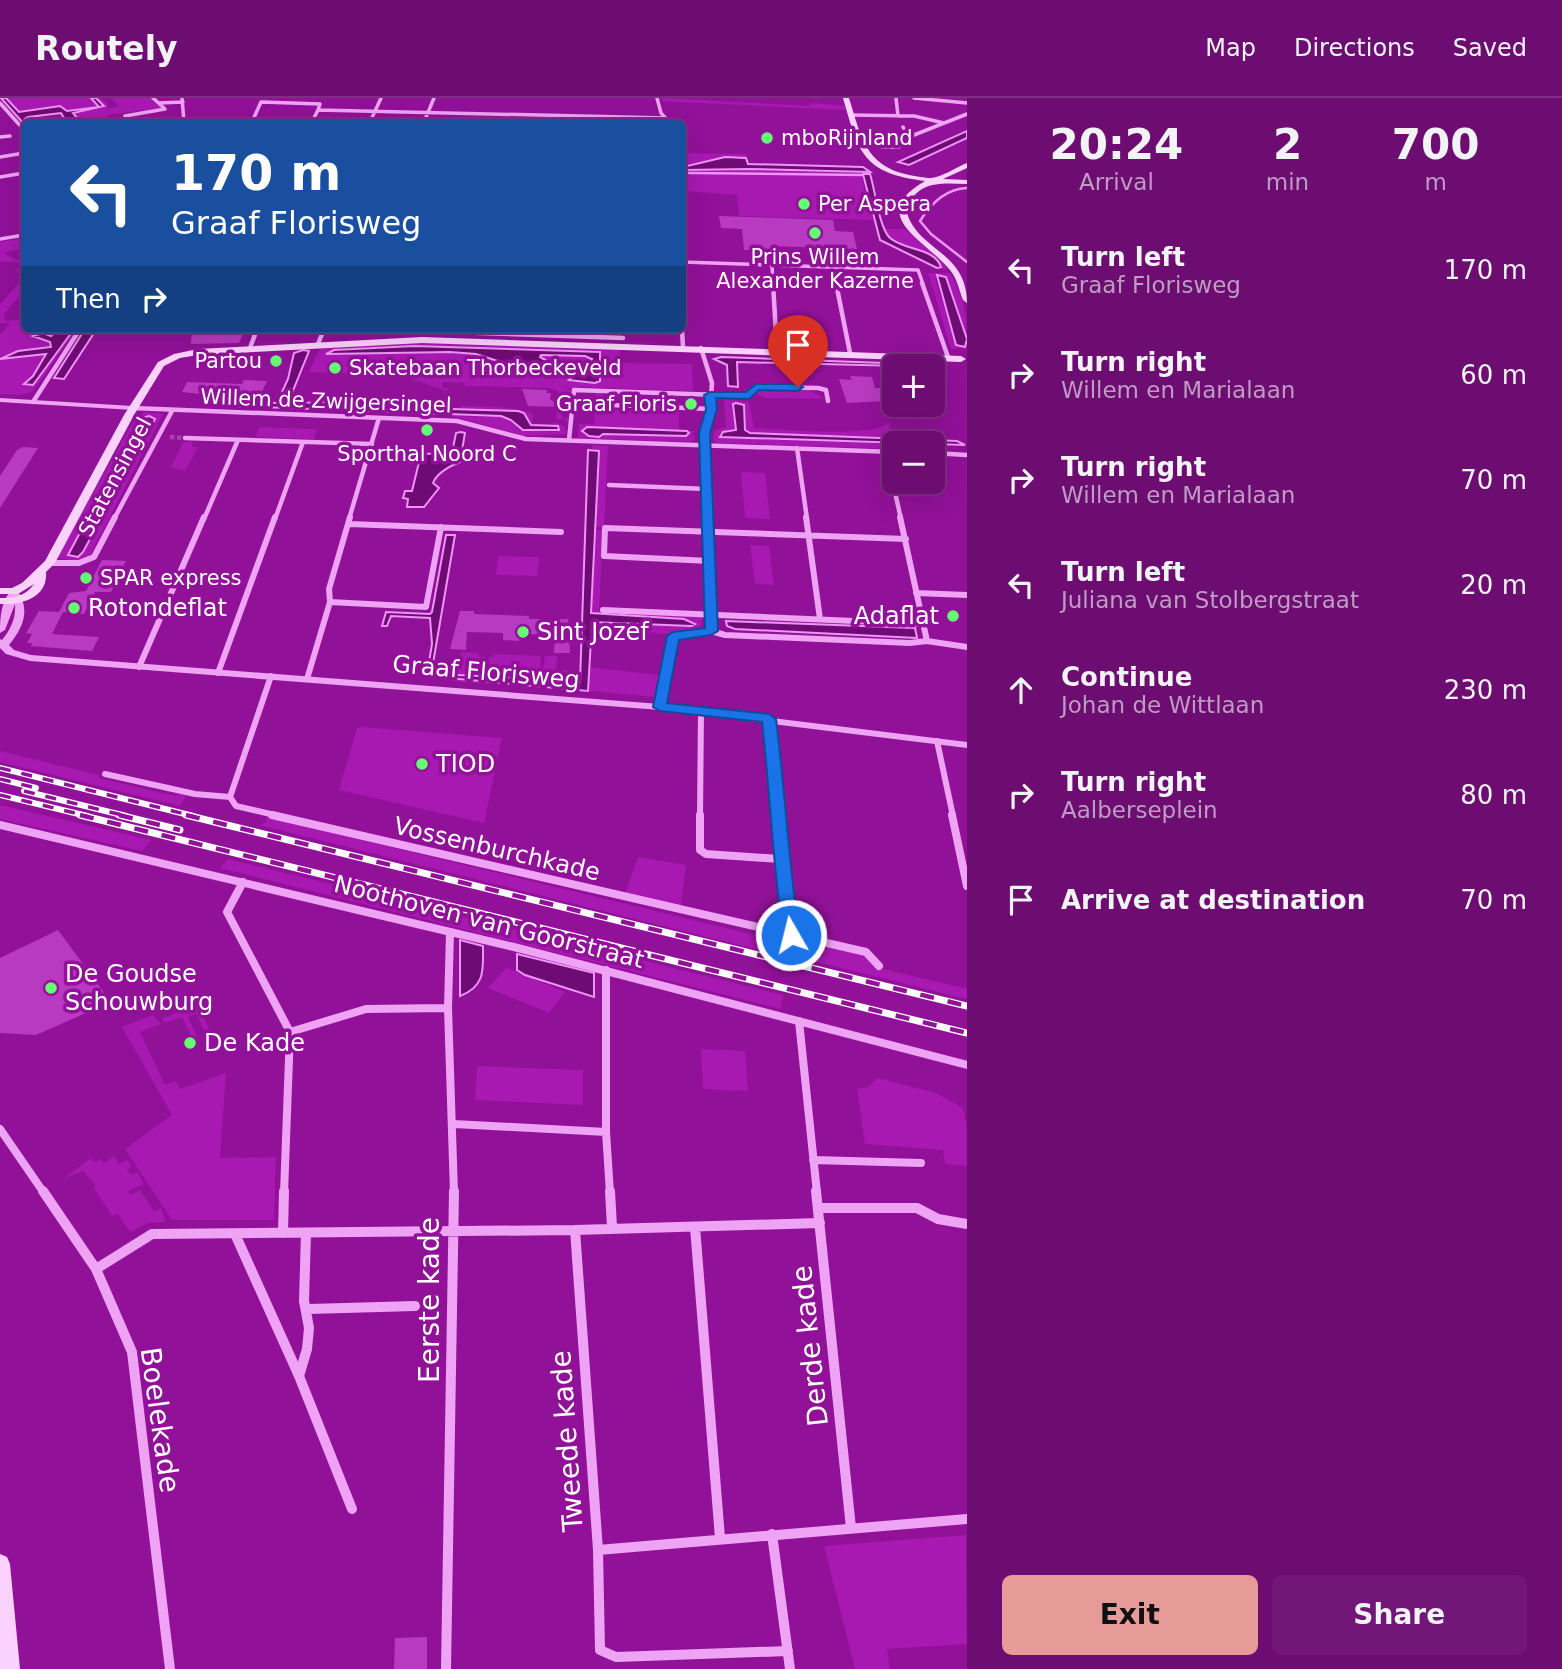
<!DOCTYPE html>
<meta charset="utf-8">
<style>
:root{--surface:#6d0d72;--page:#721677;--text:#f1f3f6;--muted:#bf9cc4;--line:#7f2d84;--accent:#e69b98}
body{margin:0;font-family:"DejaVu Sans",sans-serif;background:var(--page);color:var(--text);height:100vh;display:flex;flex-direction:column;font-size:26px;white-space:nowrap}
*{box-sizing:border-box;margin:0}
p{font-size:23px;color:var(--muted)}
.icon{flex:none;width:38px;height:38px;fill:none;stroke:currentColor;stroke-width:2;stroke-linecap:round;stroke-linejoin:round}
.map{position:relative;flex:1;overflow:hidden}
.panel{display:flex;flex-direction:column;background:var(--surface);width:595px}
.panel>*{flex:none}
.banner{position:absolute;left:21px;top:21px;width:665px;height:214px;border-radius:10px;box-shadow:0 7px 28px #0002,0 0 0 2px var(--line);background:#1a4fa0;color:#fff;overflow:hidden}
.tools{position:absolute;left:882px;top:256px;display:grid;gap:14px}
.tools a{display:grid;place-items:center;width:63px;height:63px;border-radius:10px;background:var(--surface);box-shadow:0 7px 28px #0002,0 0 0 2px var(--line);font-size:35px}
.pin{position:absolute;display:grid;place-items:center;width:60px;height:60px;color:#fff;margin:-72px -30px;border-radius:50% 50% 50% 0;rotate:-45deg;box-shadow:0 0 7px #0007}
.pin .icon{rotate:45deg}
.me{position:absolute;width:77px;margin:-38px;rotate:352deg;stroke-linejoin:round;filter:drop-shadow(0 0 5px #0008)}
.turn{display:flex;align-items:center;gap:24px;height:147px;padding:0 35px;font-size:32px}
.turn .icon{width:91px;height:91px;stroke-width:2.5}
.turn b{display:block;font-size:49px;line-height:60px}
.then{display:flex;align-items:center;height:66px;padding:0 35px;background:#0003;gap:14px;font-size:26px}
.eta{display:flex;justify-content:space-evenly;align-items:center;height:119px;text-align:center}
.eta b{font-size:42px;font-weight:800;line-height:49px}
.action{display:flex;gap:14px;margin-top:auto;padding:14px 35px}
.action a{flex:1;height:80px;border-radius:10px;background:var(--accent);color:#111;font-size:28px;font-weight:800;line-height:80px;text-align:center}
.action a+a{background:var(--page);color:var(--text)}
ul{padding:0;list-style:none}
li{display:flex;align-items:center;gap:21px;height:105px;padding:0 35px}
li div{flex:1}
li b{display:block;font-size:26px}
li em{font-style:normal}
header{display:flex;align-items:center;gap:42px;box-sizing:border-box;height:98px;padding:0 35px;background:var(--surface);border-bottom:2px solid var(--line)}
header strong{font-size:33px}
nav{display:flex;gap:38px;margin-inline-start:auto;font-size:24px}
main{display:flex;flex:1;min-height:0}
.map>svg:first-child{display:block}
.green{fill:#a819b2}
.water{fill:#6f0b74;stroke:#ef94f7;stroke-width:2}
.lines{fill:none;stroke-linecap:round;stroke-linejoin:round}
.stream{stroke:#ef94f7;stroke-width:2.5}
.building{fill:#b83ac0}
.minor-tunnel{stroke:#a741ad;stroke-width:4.5;stroke-dasharray:4.5 2.5;stroke-linecap:butt}
.minor-far4{stroke:#eea3f4;stroke-width:3.5}
.minor-far3{stroke:#eea3f4;stroke-width:4.5}
.minor-far2{stroke:#eea3f4;stroke-width:6}
.minor-far1{stroke:#eea3f4;stroke-width:8}
.minor{stroke:#eea3f4;stroke-width:10}
.tertiary{fill:#eea3f4;fill-rule:evenodd}
.secondary{fill:#fbd2fd;fill-rule:evenodd}
.rail-far1-casing{stroke:#fff;stroke-width:6}
.rail-casing{stroke:#fff;stroke-width:7}
.rail-far1{stroke:#911198;stroke-width:3.5;stroke-dasharray:11;stroke-linecap:butt}
.rail{stroke:#911198;stroke-width:4.5;stroke-dasharray:14;stroke-linecap:butt}
.route{fill:#1a73e8;stroke:#114b97;stroke-width:2}
.poi-dot{fill:#65ff74;stroke:#911198;stroke-width:2.5}
.labels{text-anchor:middle;dominant-baseline:central;stroke-width:7;stroke-linejoin:round;paint-order:stroke}
.far-poi-label{font-size:21px;fill:#fff;stroke:#911198;text-anchor:start}
.far-street-label{font-size:21px;fill:#fff;stroke:#911198}
.poi-label{font-size:24px;fill:#fff;stroke:#911198;text-anchor:start}
.street-label{font-size:24px;fill:#fff;stroke:#911198}
.near-street-label{font-size:28px;fill:#fff;stroke:#911198}
</style>
<header>
<strong>Routely</strong>
<nav><a>Map</a><a>Directions</a><a>Saved</a></nav>
</header>
<main>
<div class="map">
<svg width="967" height="1571" viewBox="0 0 967 1571">
<rect width="100%" height="100%" fill="#911198"/>
<path class="green" d="M6 0H91L99 8 67 13 60 8 19 14Z
M96 0H101L108 7 107 11 119 8 111 0H150L161 10 108 17 104 20 109 24H59L77 21 72 15 103 9Z
M663 0 808 8 813 5 844 8 846 12 662 3Z
M683 55 746 56V60L724 59 683 69Z
M732 70 860 73 873 122 739 118 737 97 685 93V78L691 77H685L684 72Z
M885 131H905L939 159 947 171H935L941 169C931 145 894 155 885 131Z
M24 140V150L4 155 16 162 24 161V193L4 216 5 223 24 221V231H77L33 293 21 297 0 296V261L46 256 33 278 27 282 33 287 71 235 51 238 43 235 36 240 51 244V249L18 253 0 259V237L10 225H0V206L21 183 17 180 23 174 16 173 23 165 0 163V144Z
M928 175H950C963 196 967 217 967 241L946 179 935 180 956 247 967 249 951 251Z
M400 243 619 251 623 265 692 266 693 293 578 289 573 291 558 288 571 292 570 297 564 300 562 322 569 320 568 323 556 321 558 293 549 290 465 288V285L443 284 442 290H448L447 293 395 275 396 272 362 267 356 276 309 274 320 250Z
M765 290 766 294 809 292 825 301 767 300 757 297 758 292Z
M596 295 603 296V305L608 306 610 312 663 314 664 310 679 311V332L587 329 599 339 603 336 689 335 687 333H695L692 337 695 338V341L690 344 578 340 579 326H594Z
M724 301 749 304 754 330C780 331 875 341 889 324L891 340 750 335 745 332 744 307 733 306 736 332 720 335 726 340 894 346V351L717 345 713 342 714 333 726 329Z
M461 308C485 309 510 307 533 316L532 326 553 327 554 324 566 329 565 336 524 338 451 318 505 319 523 332 557 334 558 328 531 327 524 315 518 313 461 311Z
M145 314 163 316 89 459 75 463 59 460 58 457 136 319Z
M259 329 313 331 317 332 314 341 256 339Z
M183 344H193L192 349H198L185 373 171 369Z
M592 347 608 348 604 429H595L599 353 592 350Z
M741 374 765 375 770 421 745 420Z
M595 431 603 432 599 513 702 517 701 529 665 536 601 529 597 545 590 544 591 524 691 528 695 526 684 521 591 516Z
M750 447 769 448 774 487 755 486Z
M498 458 539 459 537 478 496 477Z
M461 554 479 555V559H485L484 574 542 577 545 558H557L556 572H568L566 588 552 582 458 577 451 578V581L560 591 450 583 448 574 452 570H459Z
M494 556 541 558 540 571 488 569 489 559H493Z
M588 569 659 577 654 599 588 593Z
M361 629 502 640 484 725 339 692 357 630Z
M0 653 99 677V680L175 698 178 696 186 697 180 708 0 664Z
M0 707 151 742 142 753 0 721Z
M266 719 763 839 775 845 787 859 259 727 266 724Z
M638 759 686 767 680 813 624 799Z
M228 761 783 897 781 911 220 770Z
M803 842 865 857 875 869 967 891V901L800 860Z
M506 870 510 871 565 894 549 915 488 890Z
M197 908 214 940 207 938 196 916 188 919 197 938 192 940 182 919 164 925 162 920Z
M153 917 161 926 140 934 165 987 176 983 180 991 226 975 220 1060 276 1059 274 1122H172L125 1051 172 1017 122 929Z
M701 951 745 953 748 993 703 991Z
M477 968 583 972V1007L475 1002Z
M877 980 936 995 963 1010 967 1030V1068L945 1066 943 1052 865 1046 857 991 868 989Z
M114 1058 119 1066 128 1062 132 1068 127 1071 131 1077 137 1074 144 1086 128 1093 130 1097 140 1092 154 1113 161 1110 166 1124 148 1125 130 1134 118 1116 112 1118 94 1090 95 1086 83 1073 63 1081 91 1060 95 1064 100 1061 104 1065Z
M966 1437 967 1546 887 1551 890 1571H855L824 1448Z"/>
<path class="water" d="M1 0H6L19 14 60 8 67 13 99 9 91 0H96L104 8 73 15 78 21 75 22 36 24 64 20 61 15 28 19 25 21 31 24 24 26Z
M967 33V40L909 67 898 64Z
M725 59 746 60 748 66 863 69 870 74 749 71 683 72V69Z
M863 76H870C875 91 879 130 890 140 905 153 934 149 941 169L937 170 880 142Z
M937 177 946 179 967 241 965 249 956 247Z
M85 231 96 232 64 281 54 280Z
M56 233 72 234 33 287 24 286 33 278 46 256 0 261 18 253 51 249 50 244 33 238 43 235 51 238Z
M414 248 600 254V283L595 285 569 282 592 261 585 258 541 257 540 259 551 265 552 272 542 274 526 271 510 275 499 270 504 265 476 256 450 254 326 256 334 252Z
M303 252 309 253 288 305 355 304 382 309 518 313 524 315 531 327 558 328 559 332H523L511 322 501 318 236 308 238 304 277 305 288 281 294 255Z
M721 259 937 267 941 269 737 264 738 289 728 288 727 267 714 261Z
M736 305 744 307 745 332 750 335 957 343 965 347 720 339 723 334 736 332 733 306Z
M149 318 155 321 83 454 78 459 68 457 142 320Z
M587 329 687 333 689 335 686 338 603 336 599 339 589 338 582 333Z
M461 334 465 335 460 364C450 368 437 375 433 385L439 390 424 409H407L408 401 403 400 405 393H412L421 356 452 355 456 335Z
M588 352 599 353 591 515 684 521 695 526 691 528 592 524 588 593 449 580 458 577 552 582 564 589 577 590 580 584Z
M446 437H455L431 577 427 576 432 546 430 520 391 518 387 528H382L386 514 430 516 432 514Z
M726 523 915 530 917 540 735 531 727 528Z
M460 842 483 848C483 871 486 888 460 898Z
M517 856 594 875V899L525 877 517 872Z"/>
<g class="lines">
<path class="stream" d="M689 75 863 77
M967 90C945 91 931 105 920 123L931 136 967 164"/>
</g>
<path class="building" d="M719 118 833 122 835 133 853 134 857 151 770 148V152H744L742 131 721 130Z
M192 231H245L239 245 191 246Z
M850 278 872 279 875 290H884L886 303 847 305 839 281 852 282Z
M244 282 267 283 258 302 182 294 187 284 242 286Z
M522 291 547 292V295H551L550 301 560 309 528 308Z
M23 349 38 350 0 410V378L17 352Z
M102 462 126 463 111 494H95L84 516 63 514 52 536 99 539 92 553 31 548 32 545H27L32 536 26 535 39 513 59 514 69 495 86 493Z
M460 513H474V516L529 518V521H568L570 555H554L555 537 520 536 519 543 503 542V535L467 534 466 552 450 551Z
M58 832 111 904 36 937 0 935V860Z
M427 1539V1571H394L395 1540Z"/>
<g class="lines">
<path class="minor-tunnel" d="M170 339 185 340"/>
<path class="minor-far4" d="M182 0 184 24
M657 0 661 15 669 24
M896 0 898 18
M914 0 967 5
M0 5 24 32
M159 5 183 4
M318 12 666 20
M851 17 914 18 944 25
M132 24 125 18 165 11 153 0
M252 24 261 4 320 6 318 12
M312 24 318 12
M370 24 381 0
M424 24 434 0
M903 29 909 39
M0 39 10 38
M896 42 899 49H882L879 42 909 39 967 16
M0 59 24 55
M0 79 24 75
M0 141 24 137
M682 164 918 172 923 186
M772 167 773 186
M833 169 836 186"/>
<path class="minor-far3" d="M773 185 777 253
M836 185 850 255
M922 185 948 259
M682 231 683 250
M391 232 623 240
M318 246 324 231
M250 250 257 231
M701 250 712 285 710 311 704 333 707 421
M33 304 80 231
M611 307 712 311
M133 310 457 323 526 341 894 354
M185 340 372 346
M569 342 574 292 749 298 756 289 818 290 826 292 828 303
M797 350 807 421
M886 354 901 421
M933 355 967 357
M609 387 707 391
M114 421 172 313
M204 421 238 342
M275 421 303 344
M349 421 379 320"/>
<path class="minor-far2" d="M707 419 711 533
M806 419 820 521
M900 419 927 543
M349 426 561 434
M710 463 604 458 605 430 906 441
M50 465H79L94 459 115 419
M916 495 967 497
M330 504 426 509 441 429
M603 512 923 526
M139 569 204 419
M218 575 275 419
M307 581 330 504 329 491 350 419
M660 609 673 538 711 533 725 537 910 545 927 543 967 549
M769 621 779 718
M937 643 953 718
M105 676 195 696 230 699 236 708 279 718
M230 699 271 578
M700 718 701 613"/>
<path class="minor-far1" d="M272 717 866 854 879 868
M700 717V752L706 756 780 761
M779 717 791 837
M952 717 967 788
M0 727 514 849 967 967
M243 784 227 814 290 934 284 1095
M450 834 448 910 454 1095
M606 872V1034L610 1095
M799 923 817 1095
M290 934 366 911 448 910
M454 1026 606 1034
M0 1031 44 1095
M813 1062 921 1065"/>
<path class="minor" d="M43 1093 96 1171 132 1254 170 1571
M610 1093 612 1129
M816 1093 851 1430
M819 1110H917L938 1121 967 1126
M695 1129 720 1440
M575 1132 598 1452 600 1552 616 1559 788 1553
M283 1135 284 1093
M235 1136 299 1278 352 1411
M96 1171 152 1136 575 1132 820 1125
M309 1211 415 1208
M299 1278 307 1251 309 1230 304 1203 306 1135
M772 1436 790 1571
M598 1452 967 1421
M446 1571 454 1093"/>
<path class="tertiary" d="M0 300 133 308 137 310 133 312 0 304Z
M14 491 17 492C31 512 23 530 9 547L14 552 31 557 660 606 967 644V650L660 612 30 563 6 556 0 550V541L2 542C11 531 16 520 15 506L5 532 0 535C0 521 1 499 14 491Z"/>
<path class="secondary" d="M843 0H849C861 38 865 68 909 77 916 78 925 80 931 80 943 79 956 69 967 65V70L943 81 967 82V86C941 85 918 82 906 111 915 153 967 152 967 205L963 202C959 192 957 180 950 172 926 142 865 118 925 83 863 75 859 56 843 0Z
M422 239 961 258 966 261 961 264 422 245 198 257 180 260 164 268 134 317 55 465 46 474C48 500 21 507 0 506V500C14 500 26 498 34 486L18 496H0V490H12L22 485 45 463 124 317 158 264 174 256 198 251Z
M0 1456 7 1459 10 1466 20 1571H0Z"/>
<defs>
<path id="rail-far1" d="M0 670 193 718
M0 681 36 690
M24 693 126 718
M0 697 87 718"/>
<path id="rail" d="M80 717 967 935
M119 717 180 732
M186 717 967 908"/>
</defs>
<use href="#rail-far1" class="rail-far1-casing"/>
<use href="#rail" class="rail-casing"/>
<use href="#rail-far1" class="rail-far1"/>
<use href="#rail" class="rail"/>
</g>
<path class="route" d="M756 286H798L803 289 798 293 759 292 749 301 716 300 717 311 710 335 718 533 711 537 679 542 667 605 769 616 776 621C785 693 789 765 799 837L791 843 783 837C773 766 770 696 762 624L660 613 653 609 667 538 673 534 705 530 699 335 706 311 704 297 710 294H746Z"/>
<g class="poi-dot">
<circle cx="767" cy="40" r="7"/>
<circle cx="804" cy="106" r="7"/>
<circle cx="815" cy="135" r="7"/>
<circle cx="276" cy="263" r="7"/>
<circle cx="335" cy="270" r="7"/>
<circle cx="691" cy="306" r="7"/>
<circle cx="427" cy="332" r="7"/>
<circle cx="86" cy="480" r="7"/>
<circle cx="74" cy="510" r="7"/>
<circle cx="953" cy="518" r="7"/>
<circle cx="523" cy="534" r="7"/>
<circle cx="422" cy="666" r="7"/>
<circle cx="51" cy="890" r="7"/>
<circle cx="190" cy="945" r="7"/>
</g>
<g class="labels">
<g class="far-poi-label">
<text x="781" y="40">mboRijnland</text>
<text x="818" y="106">Per Aspera</text>
<text x="815" y="159" text-anchor="middle">Prins Willem<tspan x="815" dy="24">Alexander Kazerne</tspan></text>
<text x="262" y="263" text-anchor="end">Partou</text>
<text x="349" y="270">Skatebaan Thorbeckeveld</text>
<text x="677" y="306" text-anchor="end">Graaf Floris</text>
<text x="427" y="356" text-anchor="middle">Sporthal Noord C</text>
<text x="100" y="480">SPAR express</text>
</g>
<g class="far-street-label">
<text transform="translate(326 303) rotate(2)">Willem de Zwijgersingel</text>
<text transform="translate(115 379) rotate(-62)">Statensingel</text>
</g>
<g class="poi-label">
<text x="88" y="510">Rotondeflat</text>
<text x="939" y="518" text-anchor="end">Adaflat</text>
<text x="537" y="534">Sint Jozef</text>
<text x="436" y="666">TIOD</text>
<text x="65" y="876">De Goudse<tspan x="65" dy="28">Schouwburg</tspan></text>
<text x="204" y="945">De Kade</text>
</g>
<g class="street-label">
<text transform="translate(486 574) rotate(5)">Graaf Florisweg</text>
<text transform="translate(497 751) rotate(13)">Vossenburchkade</text>
<text transform="translate(489 824) rotate(14)">Noothoven van Goorstraat</text>
</g>
<g class="near-street-label">
<text transform="translate(429 1202) rotate(-90)">Eerste kade</text>
<text transform="translate(810 1248) rotate(-96)">Derde kade</text>
<text transform="translate(160 1322) rotate(82)">Boelekade</text>
<text transform="translate(567 1343) rotate(-94)">Tweede kade</text>
</g>
</g>
</svg>
<div class="tools">
<a>+</a>
<a>−</a>
</div>
<div class="pin" style="left:798px;top:289px;background:#d93025"><svg class="icon" aria-label="arrive" viewBox="0 0 24 24"><path d="M6 21V4h12l-3 4 3 4H6"/></svg></div>
<svg class="me" style="left:791px;top:837px" viewBox="-20 -20 40 40"><circle r="17" fill="#1a73e8" stroke="#fff" stroke-width="3"/><path d="M0-11L8 9 0 5-8 9z" fill="#fff"/></svg>
<div class="banner">
<div class="turn"><svg class="icon" aria-label="left" viewBox="0 0 24 24"><path d="M17 20v-9H6M10 6l-5 5 5 5"/></svg><div><b>170 m</b>Graaf Florisweg</div></div>
<div class="then">Then<svg class="icon" aria-label="right" viewBox="0 0 24 24"><path d="M7 20v-9h11M14 6l5 5-5 5"/></svg></div>
</div>
</div>
<section class="panel">
<div class="eta">
<div><b>20:24</b><p>Arrival</p></div>
<div><b>2</b><p>min</p></div>
<div><b>700</b><p>m</p></div>
</div>
<ul>
<li><svg class="icon" aria-label="left" viewBox="0 0 24 24"><path d="M17 20v-9H6M10 6l-5 5 5 5"/></svg><div><b>Turn left</b><p>Graaf Florisweg</p></div><em>170 m</em></li>
<li><svg class="icon" aria-label="right" viewBox="0 0 24 24"><path d="M7 20v-9h11M14 6l5 5-5 5"/></svg><div><b>Turn right</b><p>Willem en Marialaan</p></div><em>60 m</em></li>
<li><svg class="icon" aria-label="right" viewBox="0 0 24 24"><path d="M7 20v-9h11M14 6l5 5-5 5"/></svg><div><b>Turn right</b><p>Willem en Marialaan</p></div><em>70 m</em></li>
<li><svg class="icon" aria-label="left" viewBox="0 0 24 24"><path d="M17 20v-9H6M10 6l-5 5 5 5"/></svg><div><b>Turn left</b><p>Juliana van Stolbergstraat</p></div><em>20 m</em></li>
<li><svg class="icon" aria-label="ahead" viewBox="0 0 24 24"><path d="M12 20V5M6 11l6-6 6 6"/></svg><div><b>Continue</b><p>Johan de Wittlaan</p></div><em>230 m</em></li>
<li><svg class="icon" aria-label="right" viewBox="0 0 24 24"><path d="M7 20v-9h11M14 6l5 5-5 5"/></svg><div><b>Turn right</b><p>Aalberseplein</p></div><em>80 m</em></li>
<li><svg class="icon" aria-label="arrive" viewBox="0 0 24 24"><path d="M6 21V4h12l-3 4 3 4H6"/></svg><div><b>Arrive at destination</b></div><em>70 m</em></li>
</ul>
<div class="action"><a>Exit</a><a>Share</a></div>
</section>
</main>
